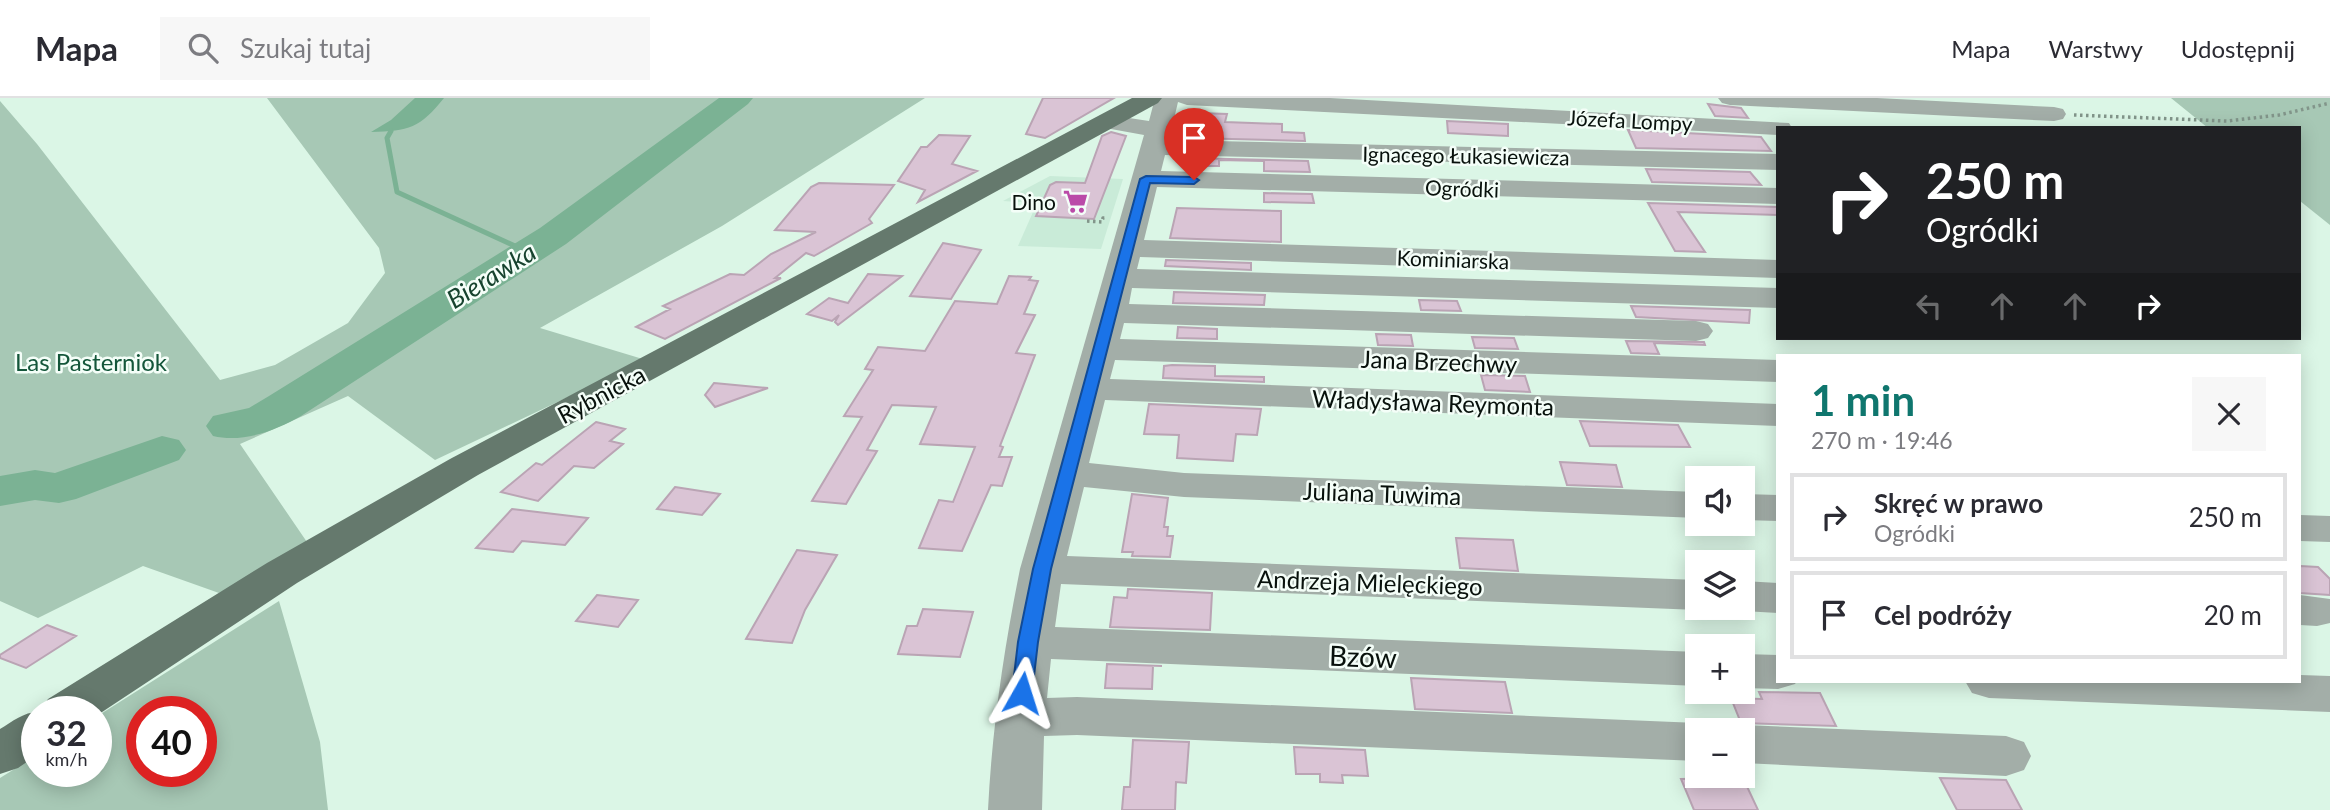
<!DOCTYPE html>
<html lang="pl">
<meta charset="utf-8">
<style>
:root{--surface:#fff;--page:#f7f7f7;--text:#2b2b33;--muted:#7c7c81;--line:#e1e1e2;--accent:#0f766e}
body{margin:0;font-family:Lato,sans-serif;background:var(--page);color:var(--text);height:100vh;display:flex;flex-direction:column;font-size:26px;white-space:nowrap}
*{box-sizing:border-box;margin:0}
p{font-size:23px;color:var(--muted)}
.icon{flex:none;width:38px;height:38px;fill:none;stroke:currentColor;stroke-width:2;stroke-linecap:round;stroke-linejoin:round}
.map{position:relative;flex:1;overflow:hidden}
.panel{position:absolute;left:1776px;top:256px;width:525px;height:329px;display:flex;flex-direction:column;background:var(--surface);border-radius:0px;box-shadow:0 4px 18px #0003}
.panel>*{flex:none}
.top-card{position:absolute;left:1776px;top:28px;width:525px;height:214px;border-radius:0px;box-shadow:0 4px 18px #0003;background:#202124;color:#fff;overflow:hidden}
.buttons{position:absolute;left:1685px;top:368px;display:grid;gap:14px}
.buttons a{display:grid;place-items:center;width:70px;height:70px;border-radius:0px;background:var(--surface);box-shadow:0 4px 18px #0003;font-size:35px}
.speed{position:absolute;left:21px;top:598px;display:flex;gap:14px;font-size:35px;font-weight:700;text-align:center}
.speed>*{display:grid;place-content:center;width:91px;height:91px;border-radius:50%;background:var(--surface);box-shadow:0 4px 18px #0003;line-height:1}
.speed small{font-size:18px;font-weight:400}
.speed .limit{border:10px solid #d22;background:#fff;color:#111}
.pin{position:absolute;display:grid;place-items:center;width:60px;height:60px;color:#fff;margin:-72px -30px;border-radius:50% 50% 50% 0;rotate:-45deg;box-shadow:0 0 7px #0007}
.pin .icon{rotate:45deg}
.me{position:absolute;width:77px;margin:-38px;rotate:6deg;stroke-linejoin:round;filter:drop-shadow(0 0 5px #0008)}
.turn{display:flex;align-items:center;gap:24px;height:147px;padding:0 35px;font-size:32px}
.turn .icon{width:91px;height:91px;stroke-width:2.5}
.turn b{display:block;font-size:49px;line-height:60px}
.lanes{display:flex;align-items:center;height:66px;padding:0 35px;background:#0003;justify-content:center;gap:35px;direction:ltr}
.lanes .off{opacity:.35}
.round{display:grid;place-items:center;flex:none;width:74px;height:74px;border-radius:0px;background:var(--page)}
.summary{display:flex;align-items:center;justify-content:space-between;height:119px;padding:0 35px}
h1{font-size:42px;font-weight:700;line-height:52px;color:var(--accent)}
ul{padding:0;list-style:none}
li{display:flex;align-items:center;gap:21px;height:88px;margin:0 14px 10px;padding:0 21px;border:4px solid var(--line);border-radius:0px}
li div{flex:1}
li b{display:block;font-size:26px}
li em{font-style:normal}
header{display:flex;align-items:center;gap:42px;box-sizing:border-box;height:98px;padding:0 35px;background:var(--surface);border-bottom:2px solid var(--line)}
header strong{font-size:33px}
nav{display:flex;gap:38px;margin-inline-start:auto;font-size:24px}
.search{width:490px;height:63px;background:var(--page);display:flex;align-items:center;gap:18px;box-sizing:border-box;padding:0 24px;border-radius:0px;color:var(--muted);font-size:26px}
.map>svg:first-child{display:block}
.built{fill:#c9ebd8}
.green{fill:#a7c8b5;fill-rule:evenodd}
.water{fill:#7bb294}
.lines{fill:none;stroke-linecap:round;stroke-linejoin:round}
.stream{stroke:#7bb294;stroke-width:5}
.river{fill:#7bb294;fill-rule:evenodd}
.building{fill:#dac4d5;stroke:#baa4b4;stroke-width:2}
.path{stroke:#82958a;stroke-width:3.5;stroke-dasharray:2.5 3.5;stroke-linecap:butt}
.minor{fill:#a3aea8;fill-rule:evenodd}
.major{fill:#65796d;fill-rule:evenodd}
.route{fill:#1a73e8;stroke:#114b97;stroke-width:2}
.labels{text-anchor:middle;dominant-baseline:central;stroke-width:5;stroke-linejoin:round;paint-order:stroke}
.far-street-label{font-size:21px;fill:#08110c;stroke:#f4fef8}
.far-poi-label{font-size:21px;fill:#08110c;stroke:#f4fef8;text-anchor:end}
.park-label{font-size:24px;fill:#14563a;stroke:#f4fef8}
.street-label{font-size:24px;fill:#08110c;stroke:#f4fef8}
.water-label{font-size:26px;font-style:italic;fill:#16432e;stroke:#f4fef8}
.near-street-label{font-size:28px;fill:#08110c;stroke:#f4fef8}
</style>
<header>
<strong>Mapa</strong>
<div class="search"><svg class="icon" aria-label="search" viewBox="0 0 24 24"><circle cx="10" cy="10" r="6"/><path d="M15 15l6 6"/></svg>Szukaj tutaj</div>
<nav><a>Mapa</a><a>Warstwy</a><a>Udostępnij</a></nav>
</header>
<div class="map">
<svg width="2330" height="712" viewBox="0 0 2330 712">
<rect width="100%" height="100%" fill="#dbf6e6"/>
<path class="built" d="M1050 78 1123 81 1101 151 1018 148 1037 105 1003 103Z"/>
<path class="green" d="M267 0H925L722 128 540 230 646 262 435 362 348 298 240 346 309 447 219 495 143 468 38 520 0 503V3L37 46 220 282 275 267 348 225 385 175 379 150Z
M2171 0H2330V127L2300 103V30H2208Z
M279 503 320 644 328 712H0V680L37 657V674H96V619ZM142 614H201V674H142Z"/>
<path class="water" d="M415 0H444C420 30 409 33 371 34L391 22Z"/>
<g class="lines">
<path class="stream" d="M391 33 387 40 397 94 528 154"/>
<path class="river" d="M719 0H753L748 6 566 146 301 318C275 333 243 345 213 338L206 328 213 318 249 310 269 298 540 130Z
M162 338 179 342 186 352 179 362 76 401 59 405 35 402 0 408V378L35 372 55 375Z"/>
</g>
<path class="building" d="M1043 0H1114L1045 40 1026 36Z
M1708 6 1741 10 1748 20 1715 18Z
M1199 15 1227 16 1225 24 1282 26V34L1304 35 1305 43 1192 40Z
M1447 23 1508 26V38L1448 35Z
M1628 32 1761 39 1771 53 1636 50Z
M1111 34 1126 38 1094 121 1036 118 1050 87 1056 84 1085 85 1102 38Z
M939 37 970 38 952 66 977 73 918 104 925 92 898 83 921 49H927Z
M1187 60 1308 63 1310 74 1264 73V63L1219 62V68H1186Z
M1646 71 1750 74 1761 87 1652 84Z
M819 85 894 87 869 121 872 125 814 158 806 155 775 180H781L665 241 636 229 670 211 663 208 730 176 744 177 771 156 816 134 775 132 811 89Z
M1264 95 1312 96 1314 105 1264 104Z
M1648 105 1778 109V117L1678 114 1705 154 1675 153Z
M1177 110 1281 113V144L1170 140Z
M943 145 981 152 951 201 910 198Z
M1166 162 1251 165V172L1165 168Z
M868 176 902 178 838 227 835 224 839 217 832 223 807 216 829 200 848 205Z
M1009 178 1031 179 1029 182 1038 183 1024 216 1035 217 1016 255 1035 257 1000 348 1003 349 999 359H1012L1002 388 991 387 962 453 919 450 939 402 953 404 975 349 920 346 936 309 892 307 867 352 877 353 846 406 812 403 862 319 844 318 873 272 865 271 878 249 925 253 955 203 997 206Z
M1174 194 1265 197 1264 207 1173 205Z
M1419 202 1457 203 1461 213 1421 212Z
M1631 208 1750 212 1749 225 1636 219Z
M1178 229 1217 231V241L1177 240Z
M1376 236 1411 237 1413 248 1378 247Z
M1472 239 1514 240 1518 251 1475 250Z
M1626 243 1704 244 1705 247 1654 245 1659 256 1631 255Z
M1172 267 1215 268V278L1264 279V284L1163 280 1164 268Z
M1481 277 1525 278 1530 294 1485 292Z
M714 285 768 290 715 309 705 297Z
M1149 306 1261 311 1257 337 1236 336 1233 363 1177 360 1179 337 1144 336Z
M1580 323 1678 327 1690 349 1590 348Z
M596 324 625 331 610 343 623 346 594 370 574 368 538 403 501 394 536 365 542 367Z
M1560 364 1616 367 1622 389 1567 387Z
M675 389 720 396 702 417 657 411Z
M1132 396 1168 400 1164 429H1168L1167 438H1173L1170 459 1132 458 1133 454H1122Z
M512 411 588 420 565 447 522 443 513 454 476 450Z
M1456 440 1513 442 1518 473 1460 470Z
M797 452 837 457 805 512 792 545 746 541Z
M2300 468 2318 469 2330 481V497L2300 495Z
M1128 491 1212 495 1210 532 1110 529 1114 499 1127 500Z
M597 497 638 502 618 529 576 523Z
M923 511 973 514 960 559 898 556 907 528H917Z
M47 527 76 538 26 570 0 560V557Z
M1107 566 1162 568H1153L1152 591 1105 590Z
M1411 580 1505 584 1512 615 1415 611Z
M1759 594 1820 595 1836 628 1741 625 1731 600 1762 601Z
M1133 642 1189 644 1186 685 1176 684 1175 712H1122L1124 689H1130Z
M1294 649 1365 652 1368 678 1342 677 1343 685 1320 684V676H1296Z
M1743 680 1758 712H1694L1681 681Z
M1940 680 2006 682 2022 712H1957Z"/>
<g class="lines">
<path class="path" d="M2074 17 2227 23 2279 17 2330 5
M1087 123 1102 124 1103 120H1107"/>
<path class="minor" d="M1155 0H1330L1789 25 1792 30H1778V37L1187 7 1178 4 1169 42 1778 56V72L1165 57 1161 73 1778 90V106L1157 89 1144 142 1778 162V180L1140 159 1137 171 1778 190V210L1132 190 1129 206 1696 223 1708 226 1713 233 1708 240 1696 243 1124 225 1120 241 1778 262V284L1115 262 1110 281 1778 306V328L1105 302 1089 365 1184 375 1698 394V420L1184 399 1084 389 1067 458 1698 482V509H1708L1698 512 1061 486 1055 529 1698 554V588L1051 561 1047 600 1077 599 1698 625 1717 632H1698V663L1077 637 1044 638 1042 712H988C992 630 1004 551 1020 471L1144 37 1100 29 1097 24 1100 19 1109 17 1149 23Z
M1718 0H1877L2054 9 2063 11 2066 16 2063 21 2054 23 1730 7 1722 5Z
M1743 396 1778 397V423L1743 422Z
M2300 417 2330 418V444L2300 443Z
M1743 483 1778 485V515L1743 513 1730 509H1743Z
M2300 497 2330 501V525L2317 528 2300 527Z
M1743 556 1778 557V583H1797L1795 586 1778 591 1743 590Z
M2300 577 2330 578V614L1989 600 1972 595 1965 583H2300Z
M1743 627 2006 638 2024 644 2031 658 2024 672 2006 678 1743 665V632H1727Z"/>
<path class="major" d="M1132 0H1162L1158 5 478 377 297 485 96 618V614H37V657L18 670 0 676V631C13 623 25 613 40 614L48 601 267 465 450 361Z"/>
</g>
<path class="route" d="M1146 78 1194 79 1199 82 1194 86 1150 85 1051 471 1038 544 1032 595 1029 600 1022 602 1015 600 1012 595 1018 544 1033 471 1140 81Z"/>
<defs>
<symbol id="supermarket-bare" viewBox="-9 -9 18 18"><path d="M-6-5.5h2.5l.6 2H6L4.5 2H-2.5L-4.4-4H-6ZM-1.5 3.2a1.3 1.3 0 1 0 .1 0ZM3 3.2a1.3 1.3 0 1 0 .1 0Z" fill="#ba4ba8" stroke="#f4fef8" stroke-width="2.5" paint-order="stroke"/></symbol>
</defs>
<g fill-rule="evenodd">
<use href="#supermarket-bare" x="1058" y="86" width="35" height="35"/>
</g>
<g class="labels">
<g class="far-street-label">
<text transform="translate(1630 22) rotate(3)">Józefa Lompy</text>
<text transform="translate(1466 57) rotate(1)">Ignacego Łukasiewicza</text>
<text transform="translate(1462 90) rotate(2)">Ogródki</text>
<text transform="translate(1453 161) rotate(2)">Kominiarska</text>
</g>
<g class="far-poi-label">
<text x="1056" y="103">Dino</text>
</g>
<g class="park-label">
<text x="91" y="263">Las Pasterniok</text>
</g>
<g class="street-label">
<text transform="translate(1439 263) rotate(2)">Jana Brzechwy</text>
<text transform="translate(601 296) rotate(-28)">Rybnicka</text>
<text transform="translate(1433 304) rotate(2)">Władysława Reymonta</text>
<text transform="translate(1382 395) rotate(2)">Juliana Tuwima</text>
<text transform="translate(1370 484) rotate(2)">Andrzeja Mielęckiego</text>
</g>
<g class="water-label">
<text transform="translate(491 177) rotate(-32)">Bierawka</text>
</g>
<g class="near-street-label">
<text transform="translate(1363 558) rotate(2)">Bzów</text>
</g>
</g>
</svg>
<div class="buttons">
<a><svg class="icon" aria-label="sound" viewBox="0 0 24 24"><path d="M4 9h4l5-4v14l-5-4H4zM17 9q2 3 0 6"/></svg></a>
<a><svg class="icon" aria-label="layers" viewBox="0 0 24 24"><path d="M12 4l9 5-9 5-9-5zM3 14l9 5 9-5"/></svg></a>
<a>+</a>
<a>−</a>
</div>
<div class="speed"><div>32<small>km/h</small></div><div class="limit">40</div></div>
<div class="pin" style="left:1194px;top:82px;background:#d93025"><svg class="icon" aria-label="arrive" viewBox="0 0 24 24"><path d="M6 21V4h12l-3 4 3 4H6"/></svg></div>
<svg class="me" style="left:1022px;top:595px" viewBox="-20 -20 40 40"><path d="M0-17L14 15 0 8-14 15z" fill="#1a73e8" stroke="#fff" stroke-width="4"/></svg>
<div class="top-card">
<div class="turn"><svg class="icon" aria-label="right" viewBox="0 0 24 24"><path d="M7 20v-9h11M14 6l5 5-5 5"/></svg><div><b>250 m</b>Ogródki</div></div>
<div class="lanes"><svg class="icon off" aria-label="left" viewBox="0 0 24 24"><path d="M17 20v-9H6M10 6l-5 5 5 5"/></svg><svg class="icon off" aria-label="ahead" viewBox="0 0 24 24"><path d="M12 20V5M6 11l6-6 6 6"/></svg><svg class="icon off" aria-label="ahead" viewBox="0 0 24 24"><path d="M12 20V5M6 11l6-6 6 6"/></svg><svg class="icon" aria-label="right" viewBox="0 0 24 24"><path d="M7 20v-9h11M14 6l5 5-5 5"/></svg></div>
</div>
<section class="panel">
<div class="summary"><div><h1>1 min</h1><p>270 m · 19:46</p></div><a class="round"><svg class="icon" aria-label="close" viewBox="0 0 24 24"><path d="M6 6l12 12M18 6L6 18"/></svg></a></div>
<ul>
<li><svg class="icon" aria-label="right" viewBox="0 0 24 24"><path d="M7 20v-9h11M14 6l5 5-5 5"/></svg><div><b>Skręć w prawo</b><p>Ogródki</p></div><em>250 m</em></li>
<li><svg class="icon" aria-label="arrive" viewBox="0 0 24 24"><path d="M6 21V4h12l-3 4 3 4H6"/></svg><div><b>Cel podróży</b></div><em>20 m</em></li>
</ul>
</section>
</div>
